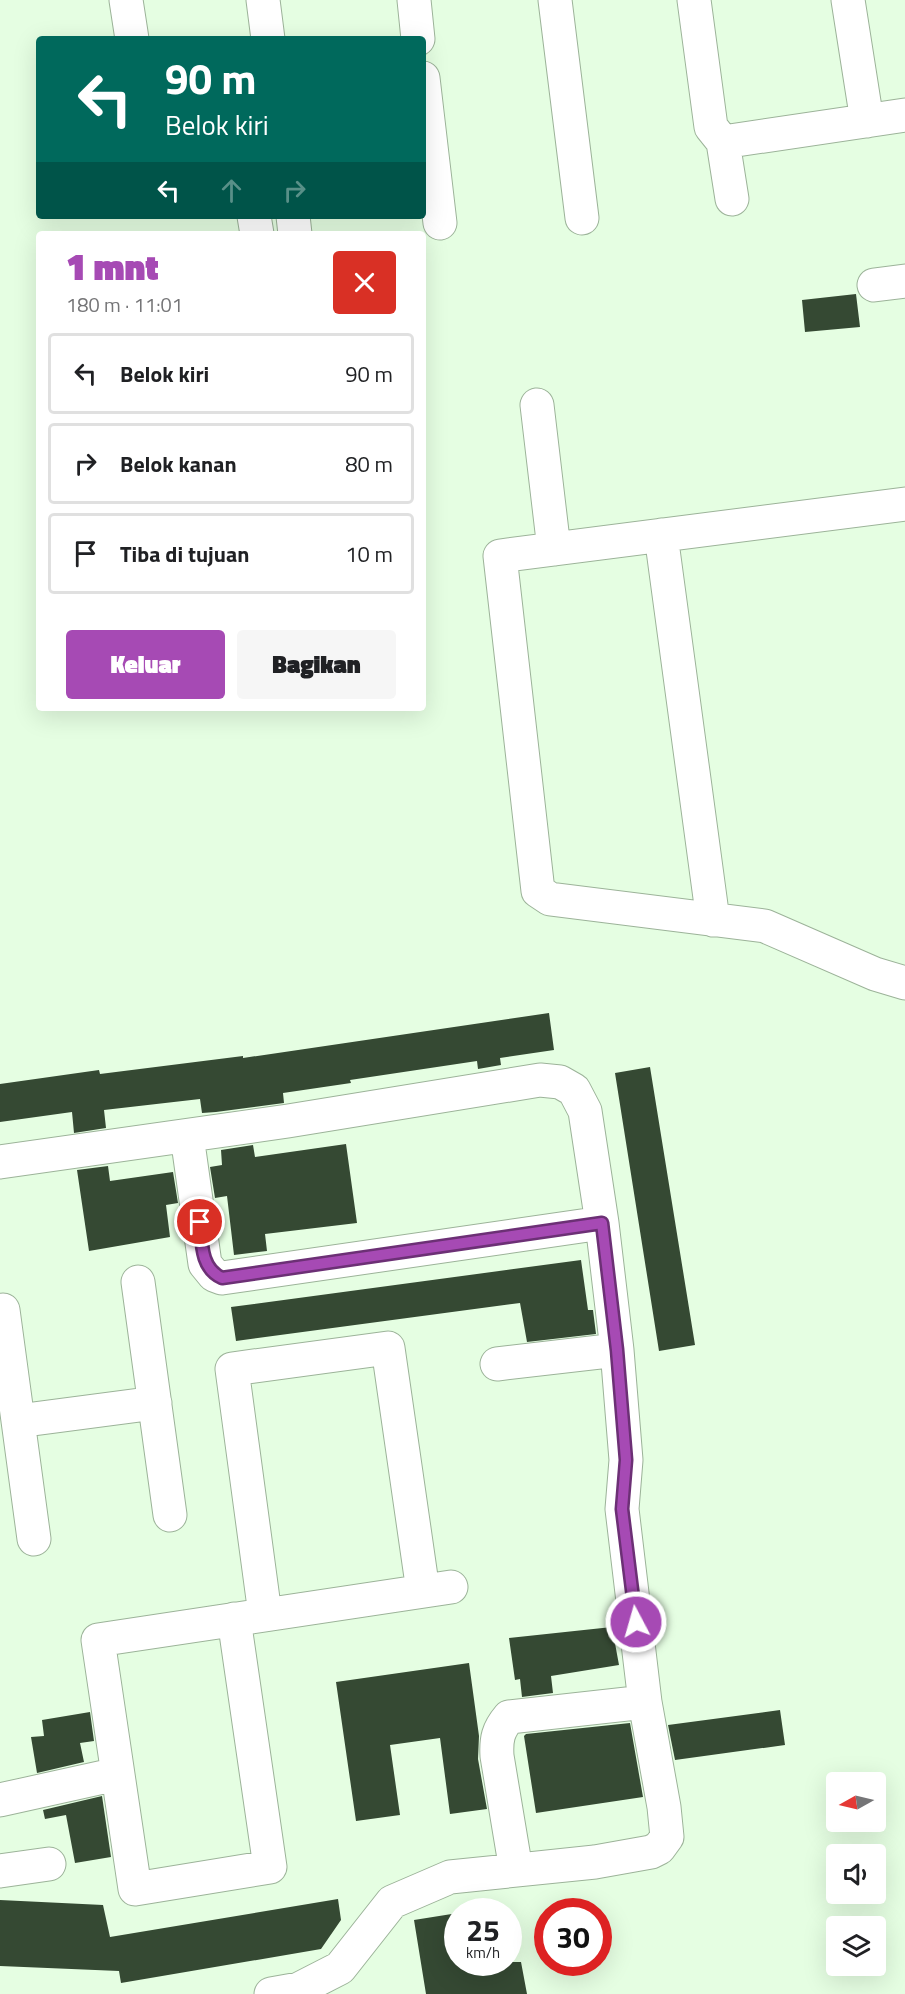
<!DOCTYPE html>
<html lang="id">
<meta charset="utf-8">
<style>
:root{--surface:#fff;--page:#f6f6f6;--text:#202124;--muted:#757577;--line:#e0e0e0;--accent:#a64ab4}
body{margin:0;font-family:"Titillium Web",sans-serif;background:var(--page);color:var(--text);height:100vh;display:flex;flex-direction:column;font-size:22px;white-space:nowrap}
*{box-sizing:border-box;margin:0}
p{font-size:20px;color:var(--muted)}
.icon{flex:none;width:33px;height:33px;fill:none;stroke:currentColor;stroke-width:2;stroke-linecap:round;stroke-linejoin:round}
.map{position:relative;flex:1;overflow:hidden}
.details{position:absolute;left:36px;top:231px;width:390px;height:480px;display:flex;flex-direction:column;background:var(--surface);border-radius:6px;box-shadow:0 6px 24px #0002}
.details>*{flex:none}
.top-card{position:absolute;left:36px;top:36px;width:390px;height:183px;border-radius:6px;box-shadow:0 6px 24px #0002;background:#00695c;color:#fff;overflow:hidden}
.needle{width:39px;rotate:262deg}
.controls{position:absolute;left:826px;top:1772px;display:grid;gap:12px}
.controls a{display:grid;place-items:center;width:60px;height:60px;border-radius:6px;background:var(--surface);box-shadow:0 6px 24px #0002;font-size:30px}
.speed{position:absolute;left:444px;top:1898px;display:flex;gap:12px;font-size:30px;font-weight:700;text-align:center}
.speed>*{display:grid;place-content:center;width:78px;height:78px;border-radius:50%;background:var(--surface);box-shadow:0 6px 24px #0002;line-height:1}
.speed small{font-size:15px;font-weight:400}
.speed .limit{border:9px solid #d22;background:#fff;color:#111}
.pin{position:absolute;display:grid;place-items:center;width:51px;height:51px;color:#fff;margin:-26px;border:3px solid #fff;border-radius:50%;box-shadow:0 2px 6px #0007}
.me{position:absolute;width:66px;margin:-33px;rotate:354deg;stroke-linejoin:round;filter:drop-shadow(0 0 4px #0008)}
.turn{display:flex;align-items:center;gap:21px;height:126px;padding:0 30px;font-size:27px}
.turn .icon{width:78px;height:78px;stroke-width:2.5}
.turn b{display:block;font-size:42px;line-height:51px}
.lanes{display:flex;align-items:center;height:57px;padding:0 30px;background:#0003;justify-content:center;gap:30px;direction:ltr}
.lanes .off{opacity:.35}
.round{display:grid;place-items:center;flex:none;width:63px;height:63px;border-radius:6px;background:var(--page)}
.headline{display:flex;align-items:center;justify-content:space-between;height:102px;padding:0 30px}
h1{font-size:36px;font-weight:800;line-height:45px;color:var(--accent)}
.cta{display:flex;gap:12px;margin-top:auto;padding:12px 30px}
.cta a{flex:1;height:69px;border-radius:6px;background:var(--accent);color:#fff;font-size:24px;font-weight:800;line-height:69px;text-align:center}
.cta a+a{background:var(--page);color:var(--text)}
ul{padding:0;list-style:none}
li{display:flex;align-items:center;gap:18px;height:81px;margin:0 12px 9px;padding:0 18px;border:3px solid var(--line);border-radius:6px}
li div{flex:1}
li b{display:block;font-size:22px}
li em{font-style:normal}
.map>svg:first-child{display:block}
.building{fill:#354933}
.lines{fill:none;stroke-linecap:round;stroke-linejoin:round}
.minor-casing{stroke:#9cb399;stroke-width:35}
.minor{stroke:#fff;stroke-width:33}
.route-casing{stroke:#6c3075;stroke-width:15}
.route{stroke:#a64ab4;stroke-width:10}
</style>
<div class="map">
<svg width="905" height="1994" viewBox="0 0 905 1994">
<rect width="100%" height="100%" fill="#e5fee2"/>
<path class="building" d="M856 294 860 327 805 332 802 300Z
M549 1013 554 1050 500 1058 501 1065 478 1069 477 1061 350 1080 351 1083 283 1093 284 1103 216 1112 202 1113 200 1099 104 1110 106 1128 74 1133 72 1112 0 1122V1084L99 1070 100 1074 243 1056V1058Z
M650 1067 695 1345 659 1351 615 1073Z
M346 1144 357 1223 265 1234 267 1251 234 1255 227 1196 215 1198 210 1167 222 1165 221 1150 253 1145 255 1157Z
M108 1166 110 1181 173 1172 178 1203 166 1205 170 1237 89 1251 77 1170Z
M581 1260 588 1310H593L596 1334 527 1342 520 1303 236 1341 231 1307Z
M612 1627 619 1665 551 1676 553 1693 522 1697 520 1679 515 1680 509 1638Z
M469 1663 479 1736 478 1759 487 1809 450 1814 440 1738 390 1745 400 1815 356 1821 336 1682Z
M780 1710 785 1745 675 1760 668 1725Z
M90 1712 94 1741 80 1743 84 1762 37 1773 31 1737 44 1736 42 1720Z
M630 1723 643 1797 536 1813 524 1736 526 1734Z
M102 1796 111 1857 75 1863 66 1815 45 1819 43 1810Z
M338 1899 341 1920 321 1949 121 1983 119 1971 0 1966V1900L103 1905 110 1937Z
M458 1913V1962H521L527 1994H426L414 1920Z"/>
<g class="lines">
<defs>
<path id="minor" d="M126 0 132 39
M263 0 268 39
M414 0 418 39
M555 0 582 218
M694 0 711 127 723 142 905 115
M848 0 867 121
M423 78 440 223
M723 142 732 199
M254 216 257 234
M293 216 295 234
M874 285 905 281
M537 405 554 549
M905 504 500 556 538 891 550 899 765 926 875 974 905 983
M661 535 713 920
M187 1136 205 1264 214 1275 222 1278 602 1223
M0 1162 288 1121 540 1080 560 1082 574 1090 585 1111 602 1223 617 1350 626 1460 622 1509 645 1702
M138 1282 170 1515
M3 1310 34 1539
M497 1364 617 1350
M18 1421 155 1403
M265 1614 232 1369 388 1348 423 1591
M234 1619 270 1867 135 1889 98 1640 451 1587
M0 1800 117 1774
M0 1871 49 1864
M271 1994 299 1989 340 1968 392 1902 450 1877 595 1862 651 1852 659 1848 667 1837 664 1807 645 1702 509 1717C498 1730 496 1739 497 1756L516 1870"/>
</defs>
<use href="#minor" class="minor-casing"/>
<use href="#minor" class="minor"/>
</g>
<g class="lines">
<defs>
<path id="route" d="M200 1222C202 1242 200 1268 222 1278L602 1223 617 1350 626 1460 622 1509 636 1622"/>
</defs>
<use href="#route" class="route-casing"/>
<use href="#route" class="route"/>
</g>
</svg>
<div class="controls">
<a><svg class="needle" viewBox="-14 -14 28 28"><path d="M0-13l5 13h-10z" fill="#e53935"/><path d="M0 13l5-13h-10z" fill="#757577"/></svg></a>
<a><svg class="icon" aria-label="sound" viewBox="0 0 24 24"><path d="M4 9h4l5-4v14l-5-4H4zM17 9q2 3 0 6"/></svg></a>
<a><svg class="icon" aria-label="layers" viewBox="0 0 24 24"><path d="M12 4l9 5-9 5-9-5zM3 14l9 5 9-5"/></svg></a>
</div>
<div class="speed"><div>25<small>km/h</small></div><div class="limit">30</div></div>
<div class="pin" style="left:200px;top:1222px;background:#d93025"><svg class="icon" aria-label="arrive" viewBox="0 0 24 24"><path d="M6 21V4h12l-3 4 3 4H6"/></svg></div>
<svg class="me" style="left:636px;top:1622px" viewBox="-20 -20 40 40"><circle r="17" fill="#a64ab4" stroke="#fff" stroke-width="3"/><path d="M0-11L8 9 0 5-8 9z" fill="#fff"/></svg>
<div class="top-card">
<div class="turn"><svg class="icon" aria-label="left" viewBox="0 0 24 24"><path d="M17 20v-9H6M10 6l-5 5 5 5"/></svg><div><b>90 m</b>Belok kiri</div></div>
<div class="lanes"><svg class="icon" aria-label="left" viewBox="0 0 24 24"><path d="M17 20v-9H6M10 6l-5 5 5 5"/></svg><svg class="icon off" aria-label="ahead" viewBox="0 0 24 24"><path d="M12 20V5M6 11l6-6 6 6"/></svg><svg class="icon off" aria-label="right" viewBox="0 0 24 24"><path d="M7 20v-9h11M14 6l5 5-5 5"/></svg></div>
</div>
<section class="details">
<div class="headline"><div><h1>1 mnt</h1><p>180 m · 11:01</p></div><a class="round" style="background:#d93025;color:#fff"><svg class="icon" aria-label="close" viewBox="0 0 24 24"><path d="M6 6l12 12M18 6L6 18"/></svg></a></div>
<ul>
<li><svg class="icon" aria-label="left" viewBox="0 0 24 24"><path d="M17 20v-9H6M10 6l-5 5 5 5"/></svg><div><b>Belok kiri</b></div><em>90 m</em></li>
<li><svg class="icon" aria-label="right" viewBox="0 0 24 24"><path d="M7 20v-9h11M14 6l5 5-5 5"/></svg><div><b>Belok kanan</b></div><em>80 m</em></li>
<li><svg class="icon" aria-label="arrive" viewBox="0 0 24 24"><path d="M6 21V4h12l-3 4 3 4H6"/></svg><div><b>Tiba di tujuan</b></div><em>10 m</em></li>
</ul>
<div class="cta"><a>Keluar</a><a>Bagikan</a></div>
</section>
</div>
